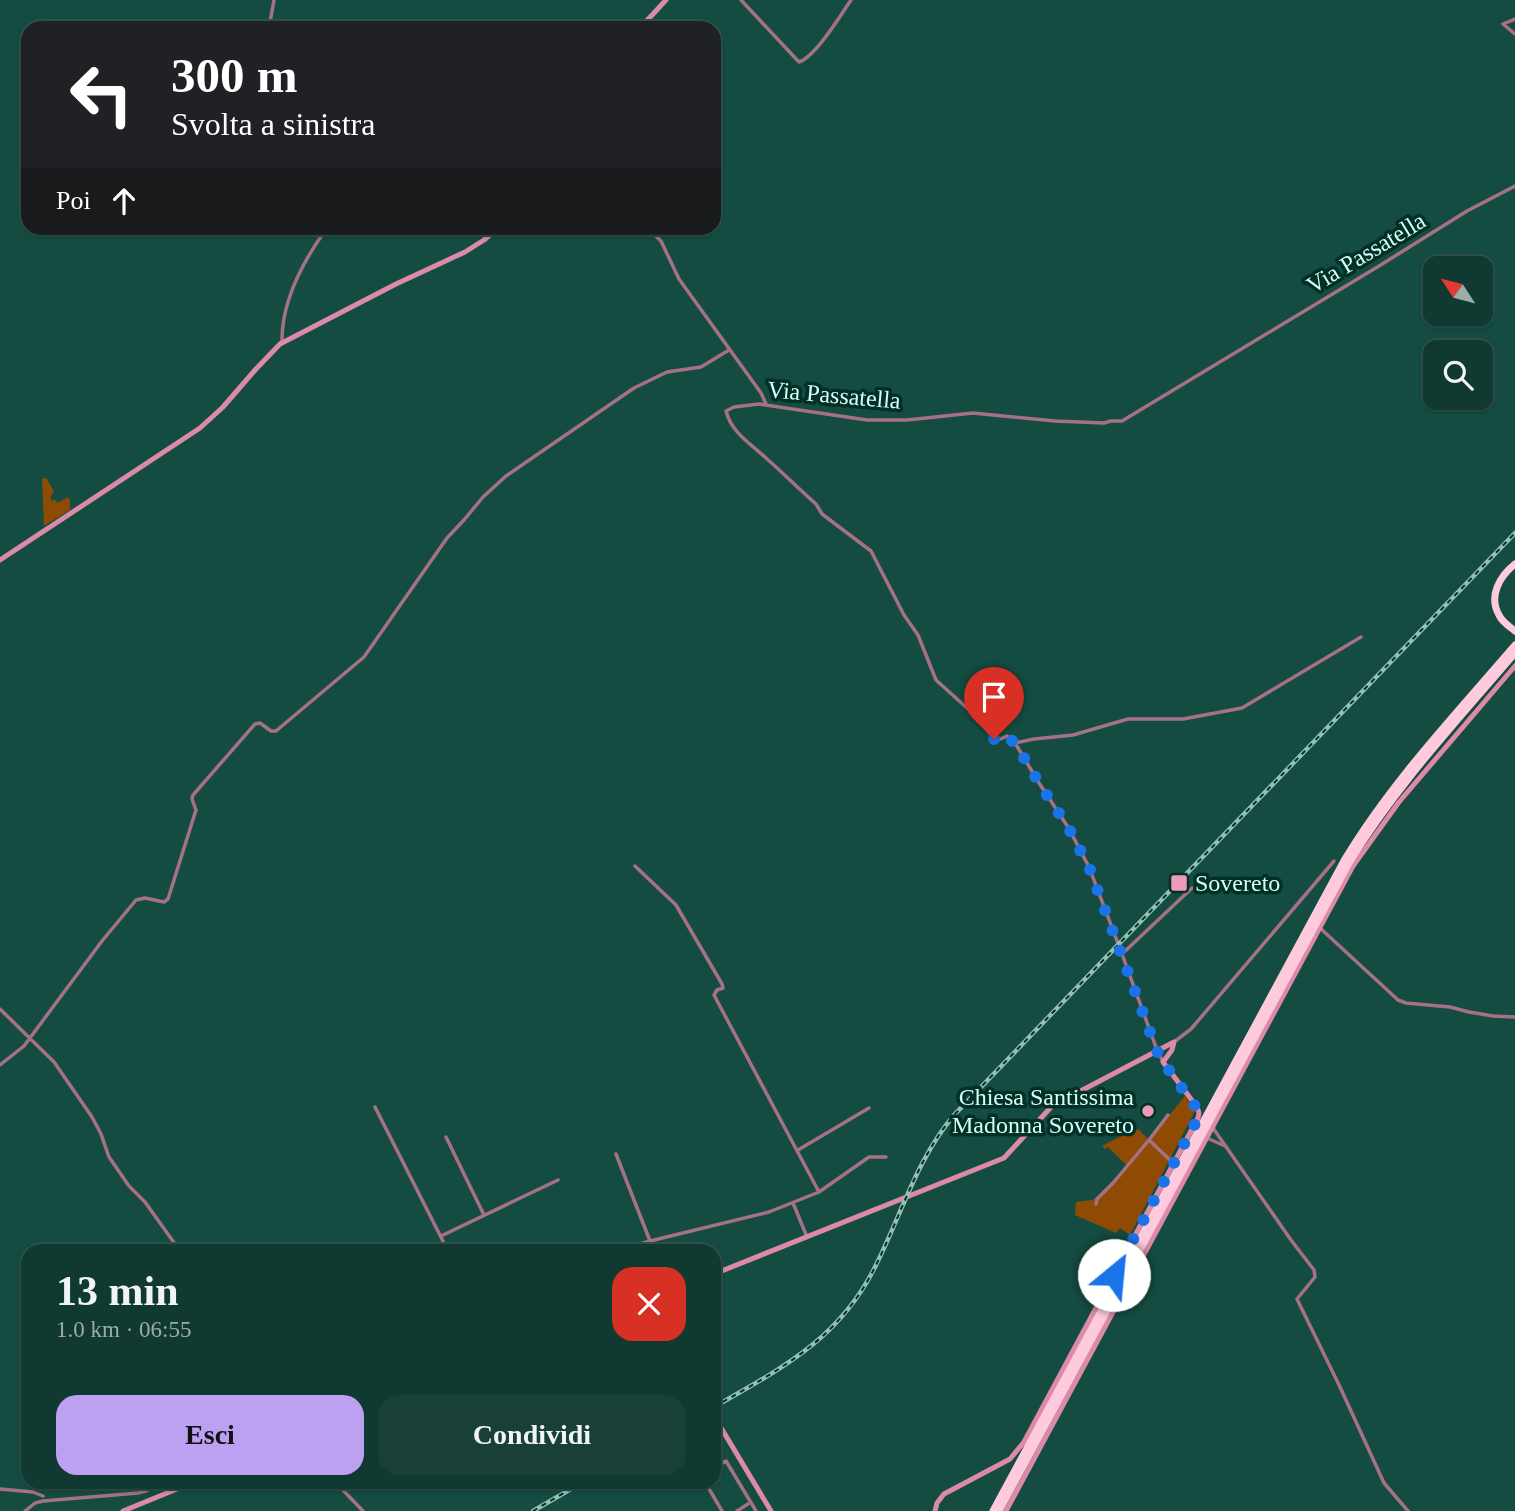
<!DOCTYPE html>
<html lang="it">
<meta charset="utf-8">
<style>
:root{--surface:#0f3931;--page:#184039;--text:#f1f3f6;--muted:#9bacab;--line:#2f534d;--accent:#bca0f2}
body{margin:0;font-family:Georgia,serif;background:var(--page);color:var(--text);height:100vh;display:flex;flex-direction:column;font-size:26px;white-space:nowrap}
*{box-sizing:border-box;margin:0}
p{font-size:23px;color:var(--muted)}
.icon{flex:none;width:38px;height:38px;fill:none;stroke:currentColor;stroke-width:2;stroke-linecap:round;stroke-linejoin:round}
.map{position:relative;flex:1;overflow:hidden}
.details{position:absolute;left:21px;top:1244px;width:700px;height:245px;display:flex;flex-direction:column;background:var(--surface);border-radius:21px;box-shadow:0 2px 5px #0004,0 0 0 2px var(--line)}
.details>*{flex:none}
.top-card{position:absolute;left:21px;top:21px;width:700px;height:214px;border-radius:21px;box-shadow:0 2px 5px #0004,0 0 0 2px var(--line);background:#202124;color:#fff;overflow:hidden}
.needle{width:46px;rotate:306deg}
.fabs{position:absolute;left:1423px;top:256px;display:grid;gap:14px}
.fabs a{display:grid;place-items:center;width:70px;height:70px;border-radius:14px;background:var(--surface);box-shadow:0 2px 5px #0004,0 0 0 2px var(--line);font-size:35px}
.pin{position:absolute;display:grid;place-items:center;width:60px;height:60px;color:#fff;margin:-72px -30px;border-radius:50% 50% 50% 0;rotate:-45deg;box-shadow:0 0 7px #0007}
.pin .icon{rotate:45deg}
.me{position:absolute;width:77px;margin:-38px;rotate:28deg;stroke-linejoin:round;filter:drop-shadow(0 0 5px #0008)}
.turn{display:flex;align-items:center;gap:24px;height:147px;padding:0 35px;font-size:32px}
.turn .icon{width:91px;height:91px;stroke-width:2.5}
.turn b{display:block;font-size:49px;line-height:60px}
.then{display:flex;align-items:center;height:66px;padding:0 35px;background:#0003;gap:14px;font-size:26px}
.round{display:grid;place-items:center;flex:none;width:74px;height:74px;border-radius:21px;background:var(--page)}
.overview{display:flex;align-items:center;justify-content:space-between;height:119px;padding:0 35px}
h1{font-size:42px;font-weight:700;line-height:52px}
.cta{display:flex;gap:14px;margin-top:auto;padding:14px 35px}
.cta a{flex:1;height:80px;border-radius:21px;background:var(--accent);color:#111;font-size:28px;font-weight:700;line-height:80px;text-align:center}
.cta a+a{background:var(--page);color:var(--text)}
.map>svg:first-child{display:block}
.green{fill:#8f4b03}
.lines{fill:none;stroke-linecap:round;stroke-linejoin:round}
.street{stroke:#a67184;stroke-width:3.5}
.secondary{stroke:#dd8aa8;stroke-width:5}
.highway{stroke:#ffcbdc;stroke-width:7}
.rail-casing{stroke:#94bfb5;stroke-width:4.5}
.rail{stroke:#013028;stroke-width:2;stroke-dasharray:5;stroke-linecap:butt}
.route{stroke:#1a73e8;stroke-width:12;stroke-dasharray:0 21.6}
.poi-dot{fill:#ef9ab8;stroke:#013028;stroke-width:2.5}
.labels{text-anchor:middle;dominant-baseline:central;stroke-width:7;stroke-linejoin:round;paint-order:stroke}
.street-label{font-size:24px;fill:#d8fdf3;stroke:#013028}
.poi-label{font-size:24px;fill:#d8fdf3;stroke:#013028;text-anchor:start}
</style>
<div class="map">
<svg width="1515" height="1511" viewBox="0 0 1515 1511">
<rect width="100%" height="100%" fill="#144c41"/>
<path class="green" d="M45 478 47 479 54 492 50 497 52 501 55 499 57 503 68 497 70 500V510L44 526 42 479Z
M1185 1096 1195 1111 1130 1235 1120 1228 1116 1233 1075 1215 1076 1202 1092 1200 1101 1195 1127 1166 1108 1147 1105 1149 1102 1146 1119 1137 1115 1119H1123L1135 1131 1138 1129 1149 1140Z"/>
<g class="lines">
<path class="street" d="M741 0 799 62C816 56 840 16 851 0
M1515 19 1503 24 1515 34
M269 28 274 0
M647 228 661 241 679 279 761 393 766 404
M282 343C281 301 303 261 327 228
M1015 743 1034 739 1073 735 1128 719H1183L1242 708 1361 637
M635 866 676 905 722 984 723 988 717 990 714 995 819 1192
M1320 928 1398 1000 1406 1003 1450 1007 1469 1012 1493 1016 1515 1017
M1122 954 1089 867 1068 827 1039 783 1015 743 1007 736 996 741 994 739 977 717 936 680 918 635 904 615 871 551 822 514 816 504C799 489 783 473 766 458 751 444 731 432 726 411L734 407 759 404 867 420H907L973 413 1055 421 1104 423 1111 421H1122L1379 266 1467 211 1515 186
M0 1009 54 1062 92 1117 101 1134 109 1157 129 1186 145 1202 180 1251
M1174 1042 1191 1029 1334 861
M1163 1062 1157 1050 1122 954 1192 888
M0 1065 24 1046 102 941 136 900 145 898 164 902 168 899 196 810 192 799 193 795 255 724 260 723 271 731H276L364 657 447 538 464 520 483 497 506 476 634 388 667 372 701 367 729 350
M375 1107 448 1251
M1168 1115 1149 1140 1173 1163
M1213 1128 1291 1240 1314 1270 1315 1277 1297 1299 1340 1387 1384 1483 1408 1511
M446 1137 484 1215
M1207 1138 1225 1146
M798 1150 869 1108
M616 1154 650 1241
M793 1203 807 1237
M1096 1204 1097 1199 1113 1183 1149 1140
M441 1236 558 1180
M617 1251 650 1241 769 1212 819 1192 869 1157H886
M714 1468 726 1461 756 1511
M335 1482 363 1511
M705 1482 722 1511
M0 1489 33 1492 43 1496
M25 1511 35 1503 43 1501 138 1493 146 1491 161 1482
M737 1511 748 1504"/>
<path class="secondary" d="M640 28 666 0
M0 560 200 428 223 407 256 369 280 344 396 284 465 252 484 240 498 228
M714 1274 1004 1158 1052 1106 1174 1042
M714 1416 771 1511
M123 1511 194 1482
M935 1511 937 1503 944 1494 1010 1459 1024 1442 1198 1118 1199 1113 1197 1107 1163 1062 1172 1050 1174 1042
M1006 1511 1353 866 1399 802 1515 666"/>
<path class="highway" d="M1515 564C1500 576 1488 596 1499 615 1502 622 1509 626 1515 631
M993 1511 1345 859C1392 781 1456 714 1515 645
M999 1511 1349 863C1396 786 1457 721 1515 653"/>
<defs>
<path id="rail" d="M714 1407C782 1368 840 1339 876 1265 902 1213 917 1158 955 1114L1515 533
M533 1511 583 1482"/>
</defs>
<use href="#rail" class="rail-casing"/>
<use href="#rail" class="rail"/>
</g>
<g class="lines">
<path class="route" d="M994 739 996 741 1006 736 1015 743 1039 783 1068 827 1089 867 1157 1051 1163 1062 1198 1110V1118L1114 1275"/>
</g>
<g class="poi-dot">
<rect x="1170" y="874" width="18" height="18" rx="3.5"/>
<circle cx="1148" cy="1111" r="7"/>
</g>
<g class="labels">
<g class="street-label">
<text transform="translate(1366 253) rotate(-31)">Via Passatella</text>
<text transform="translate(834 395) rotate(5)">Via Passatella</text>
</g>
<g class="poi-label">
<text x="1195" y="883">Sovereto</text>
<text x="1134" y="1097" text-anchor="end">Chiesa Santissima<tspan x="1134" dy="28">Madonna Sovereto</tspan></text>
</g>
</g>
</svg>
<div class="fabs">
<a><svg class="needle" viewBox="-14 -14 28 28"><path d="M0-13l5 13h-10z" fill="#e53935"/><path d="M0 13l5-13h-10z" fill="#9bacab"/></svg></a>
<a><svg class="icon" aria-label="search" viewBox="0 0 24 24"><circle cx="10" cy="10" r="6"/><path d="M15 15l6 6"/></svg></a>
</div>
<div class="pin" style="left:994px;top:739px;background:#d93025"><svg class="icon" aria-label="arrive" viewBox="0 0 24 24"><path d="M6 21V4h12l-3 4 3 4H6"/></svg></div>
<svg class="me" style="left:1114px;top:1275px" viewBox="-20 -20 40 40"><circle r="19" fill="#fff"/><path d="M0-13L10 11 0 6-10 11z" fill="#1a73e8"/></svg>
<div class="top-card">
<div class="turn"><svg class="icon" aria-label="left" viewBox="0 0 24 24"><path d="M17 20v-9H6M10 6l-5 5 5 5"/></svg><div><b>300 m</b>Svolta a sinistra</div></div>
<div class="then">Poi<svg class="icon" aria-label="ahead" viewBox="0 0 24 24"><path d="M12 20V5M6 11l6-6 6 6"/></svg></div>
</div>
<section class="details">
<div class="overview"><div><h1>13 min</h1><p>1.0 km · 06:55</p></div><a class="round" style="background:#d93025;color:#fff"><svg class="icon" aria-label="close" viewBox="0 0 24 24"><path d="M6 6l12 12M18 6L6 18"/></svg></a></div>
<div class="cta"><a>Esci</a><a>Condividi</a></div>
</section>
</div>
